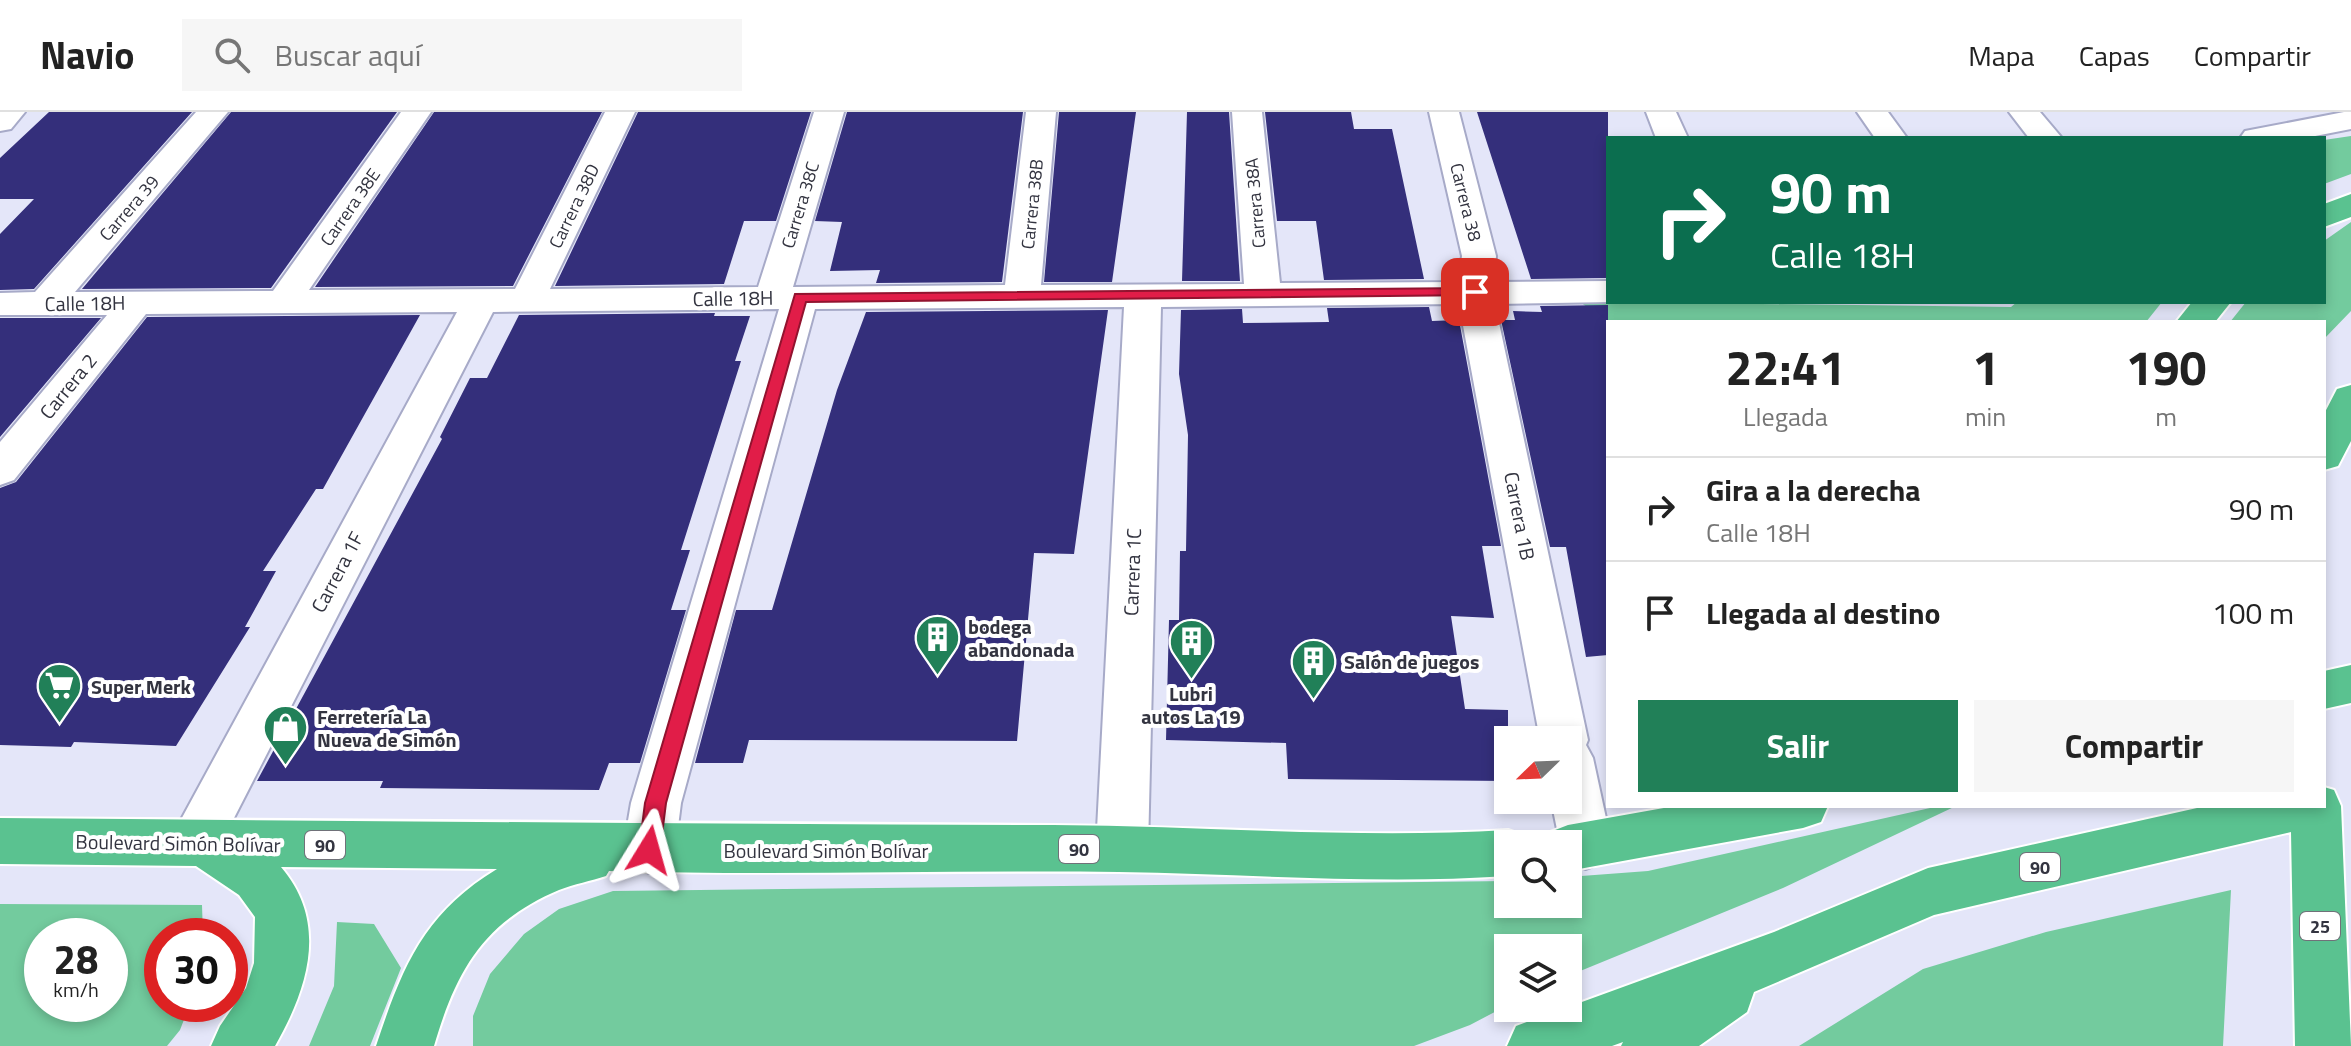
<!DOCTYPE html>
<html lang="es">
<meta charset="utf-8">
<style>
:root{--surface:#fff;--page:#f6f6f6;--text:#222;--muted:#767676;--line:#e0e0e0;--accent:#218058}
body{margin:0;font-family:"Titillium Web",sans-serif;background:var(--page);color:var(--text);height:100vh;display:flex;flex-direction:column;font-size:30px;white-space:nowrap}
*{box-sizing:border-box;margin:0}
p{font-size:26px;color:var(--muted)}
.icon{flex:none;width:44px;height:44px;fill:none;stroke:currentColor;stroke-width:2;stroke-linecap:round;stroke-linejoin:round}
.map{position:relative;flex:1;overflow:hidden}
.sheet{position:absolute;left:1606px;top:208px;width:720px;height:488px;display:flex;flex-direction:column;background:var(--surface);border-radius:0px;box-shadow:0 4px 12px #0003}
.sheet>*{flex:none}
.top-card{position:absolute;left:1606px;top:24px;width:720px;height:168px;border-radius:0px;box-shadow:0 4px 12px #0003;background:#0b6e4f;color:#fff;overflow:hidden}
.needle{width:52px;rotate:247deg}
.controls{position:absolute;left:1494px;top:614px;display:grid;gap:16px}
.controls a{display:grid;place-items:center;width:88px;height:88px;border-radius:0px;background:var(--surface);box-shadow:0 4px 12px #0003;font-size:40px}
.speed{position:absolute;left:24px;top:806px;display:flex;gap:16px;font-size:40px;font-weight:700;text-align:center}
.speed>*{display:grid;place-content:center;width:104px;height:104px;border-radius:50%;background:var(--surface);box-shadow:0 4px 12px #0003;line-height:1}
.speed small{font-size:20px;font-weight:400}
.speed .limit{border:12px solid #d22;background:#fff;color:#111}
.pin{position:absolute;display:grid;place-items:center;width:68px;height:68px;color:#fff;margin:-34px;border-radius:16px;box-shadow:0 4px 12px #0006}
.me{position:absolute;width:88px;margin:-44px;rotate:8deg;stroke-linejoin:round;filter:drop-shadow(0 0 6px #0008)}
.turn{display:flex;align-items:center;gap:28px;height:168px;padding:0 32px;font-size:36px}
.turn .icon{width:104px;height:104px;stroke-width:2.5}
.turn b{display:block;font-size:56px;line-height:68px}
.eta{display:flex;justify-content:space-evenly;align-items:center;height:136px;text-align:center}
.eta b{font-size:48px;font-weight:700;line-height:56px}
.action{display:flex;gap:16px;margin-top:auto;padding:16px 32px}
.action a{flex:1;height:92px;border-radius:0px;background:var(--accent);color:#fff;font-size:32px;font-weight:700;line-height:92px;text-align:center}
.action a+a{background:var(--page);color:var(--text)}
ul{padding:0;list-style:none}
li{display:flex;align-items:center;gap:24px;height:104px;padding:0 32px;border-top:2px solid var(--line)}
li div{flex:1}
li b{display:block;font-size:30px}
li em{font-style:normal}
header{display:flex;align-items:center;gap:48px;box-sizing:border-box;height:112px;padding:0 40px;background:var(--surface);border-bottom:2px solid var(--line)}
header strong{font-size:38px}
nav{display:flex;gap:44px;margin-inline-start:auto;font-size:28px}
.search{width:560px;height:72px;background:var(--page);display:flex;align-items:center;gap:20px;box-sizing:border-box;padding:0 28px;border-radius:0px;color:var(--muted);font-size:30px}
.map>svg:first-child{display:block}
.green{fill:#73cb9e;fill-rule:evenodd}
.building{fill:#342f7b}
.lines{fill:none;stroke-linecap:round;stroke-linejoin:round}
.street-casing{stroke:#a7aac8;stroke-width:4}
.secondary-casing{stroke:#a7aac8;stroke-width:4}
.highway-casing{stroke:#fff;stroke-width:4}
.street{fill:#fff;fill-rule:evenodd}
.secondary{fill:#fff;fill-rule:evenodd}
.highway{fill:#5ac290;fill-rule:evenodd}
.route{fill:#e11d48;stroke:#92132f;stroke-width:2}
.labels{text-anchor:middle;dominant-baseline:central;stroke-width:8;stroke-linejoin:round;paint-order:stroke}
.far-street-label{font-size:18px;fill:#333440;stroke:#fff}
.shield{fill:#fff;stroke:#707179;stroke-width:2}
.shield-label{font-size:18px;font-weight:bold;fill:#333440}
.street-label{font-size:20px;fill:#333440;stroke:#fff}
.poi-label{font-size:20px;font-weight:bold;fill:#333440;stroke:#fff;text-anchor:start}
</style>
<header>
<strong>Navio</strong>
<div class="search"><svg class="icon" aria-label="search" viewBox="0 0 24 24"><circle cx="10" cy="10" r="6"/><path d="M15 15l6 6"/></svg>Buscar aquí</div>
<nav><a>Mapa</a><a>Capas</a><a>Compartir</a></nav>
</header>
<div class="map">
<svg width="2351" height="934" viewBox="0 0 2351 934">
<rect width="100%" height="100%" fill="#e4e6f9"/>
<path class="green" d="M2351 24V62L2324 72V28Z
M2351 110V199L2324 227V210H2230L2246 190H2324V129Z
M1571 184 1608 190 2011 195 2017 190H2162L2146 210H1609Z
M1939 694H1956L1783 776 1568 864V836H1508V893L1470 913 1414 934H473V904L490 862 524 822 559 797 613 779 1508 769V792H1568V765L1648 759Z
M2231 778 2223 934H1799L1923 857 2046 820Z
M0 792 202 793 203 824H162V892H190L180 918 167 934H0ZM110 824V892H42V824Z
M337 810 374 812 401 856 370 934H309L334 874Z"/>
<path class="building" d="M49 0H192L34 177 0 178V122L34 87H0V46Z
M231 0H397L271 176 82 177Z
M434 0H602L513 174 315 175Z
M638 0H811L776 109H744L724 172 555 174Z
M847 0H1023L1002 170 876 171 880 158 830 159 842 110 815 109Z
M1059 0H1136L1112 170H1044Z
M1187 0H1229L1240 169H1182Z
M1265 0H1351L1354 17H1392L1424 167 1324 168 1316 109H1277Z
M1477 0H1608V166L1531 167Z
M1608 193V543L1586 545 1566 435H1550L1501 208H1515L1513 199 1542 200 1540 194Z
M1429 195 1432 209 1459 208 1501 434H1482L1494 506 1451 504 1465 597 1508 598V669L1288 667 1286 631 1166 628 1169 508H1179L1180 439H1186L1188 323 1179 262 1181 198 1242 197 1243 211 1329 210 1327 196Z
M1108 198 1074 442 1034 441 1017 629 749 628 743 651H695L736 498H772L837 278 866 200Z
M715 201 714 204H750L735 249H741L681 438H690L671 498H686L640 651H609L599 678 380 676 383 669H257L442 327 440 325 470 266H487L519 203Z
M420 203 323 377H316L263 459H276L245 515H250L176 634 74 630 71 635 0 633V376L16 370 147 205Z
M0 206H101L0 325Z"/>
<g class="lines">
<defs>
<path id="street" d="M196 0H228L75 180 273 179 401 0H431L309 178 515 177 605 0H635L550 177 758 175 814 0H844L793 175 1005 173 1026 0H1056L1041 173 1244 172 1232 0H1262L1280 171 1458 170 1462 144 1429 0H1459L1496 144 1494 170 1608 169V190H1612L1495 192 1588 628 1586 633 1593 646 1612 734 1604 750 1586 757 1568 751V732H1560L1551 688H1568V628H1540L1459 192 1161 195 1148 737 1140 753 1122 760 1104 753 1096 737 1124 195 815 197 681 691 675 738 667 754 649 761 631 754 623 738 631 691 779 197 493 200 213 747 195 754 177 747 169 731 177 715 457 200 146 202 14 368 0 373V330L107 203H0V181L35 180Z
M1646 0H1676L1688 26H1656Z
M1857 0H1888L1907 26H1875Z
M2009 0H2040L2062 26H2029Z
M2344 0H2351V17L2305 26H2240L2245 19Z"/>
<path id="secondary" d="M0 0H25L11 17 0 19Z"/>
<path id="highway" d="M2351 82V105L2324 115V92Z
M2192 190H2231L2215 210H2176Z
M2351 273V329L2338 354 2324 358V302L2337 277Z
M2351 553V591L2324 597V559Z
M2324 675 2334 678 2341 694 2351 934H2295L2291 720 1934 803 1754 880 1747 900 1699 934H1621L1623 930 1612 934H1507L1516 914 1774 820 1928 756 2206 694H2324Z
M1675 694H1828L1821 710 1803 716 1568 759V732H1544L1550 720 1568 713Z
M0 706C351 709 702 712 1053 713 1205 714 1356 727 1508 718L1526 724 1530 732H1508V764C1378 773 1249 762 1119 760 949 758 779 764 609 759L606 764C591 769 574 772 559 778 483 810 456 859 434 934H376C402 856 423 802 497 757L281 755C329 811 308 876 275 934H211L220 914 246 876 254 851 255 805 239 783 196 754 0 752Z"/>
</defs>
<use href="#street" class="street-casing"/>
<use href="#secondary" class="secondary-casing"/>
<use href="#highway" class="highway-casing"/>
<use href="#street" class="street"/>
<use href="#secondary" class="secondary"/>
<use href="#highway" class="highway"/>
</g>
<path class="route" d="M1475 176 1480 177V183L806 190 666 691 660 738 657 745 649 748 642 745 639 738 645 691 795 182Z"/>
<defs>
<symbol id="building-pin" viewBox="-11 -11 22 30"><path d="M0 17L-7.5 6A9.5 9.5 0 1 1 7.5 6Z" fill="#218058" stroke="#fff"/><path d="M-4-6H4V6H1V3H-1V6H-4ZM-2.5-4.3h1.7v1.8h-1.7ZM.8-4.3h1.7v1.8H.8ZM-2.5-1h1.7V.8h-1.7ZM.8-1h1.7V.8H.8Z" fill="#fff"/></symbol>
<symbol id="supermarket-pin" viewBox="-11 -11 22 30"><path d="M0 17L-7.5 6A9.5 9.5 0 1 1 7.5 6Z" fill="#218058" stroke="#fff"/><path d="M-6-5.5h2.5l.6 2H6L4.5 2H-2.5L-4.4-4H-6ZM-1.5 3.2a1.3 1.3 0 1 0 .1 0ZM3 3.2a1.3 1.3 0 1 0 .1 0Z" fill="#fff"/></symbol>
<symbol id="shop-pin" viewBox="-11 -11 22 30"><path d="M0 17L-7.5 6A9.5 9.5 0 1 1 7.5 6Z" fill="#218058" stroke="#fff"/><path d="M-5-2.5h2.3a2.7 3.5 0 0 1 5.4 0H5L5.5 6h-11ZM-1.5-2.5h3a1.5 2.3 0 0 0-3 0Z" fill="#fff"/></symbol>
</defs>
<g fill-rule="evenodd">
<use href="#building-pin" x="912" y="500" width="51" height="69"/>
<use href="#building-pin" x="1166" y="504" width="51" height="69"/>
<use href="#building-pin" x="1288" y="524" width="51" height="69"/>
<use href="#supermarket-pin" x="34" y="548" width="51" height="69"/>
<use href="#shop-pin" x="260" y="590" width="51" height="69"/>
</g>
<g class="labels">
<g class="far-street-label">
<text transform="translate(1466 90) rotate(76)">Carrera 38</text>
<text transform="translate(1255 91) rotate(-95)">Carrera 38A</text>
<text transform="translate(1032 92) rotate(-84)">Carrera 38B</text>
<text transform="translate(800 93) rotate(-73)">Carrera 38C</text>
<text transform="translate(574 94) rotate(-64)">Carrera 38D</text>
<text transform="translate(350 95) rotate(-55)">Carrera 38E</text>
<text transform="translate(129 96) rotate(-49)">Carrera 39</text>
</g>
<g class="shield">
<rect x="305" y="719" width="40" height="28" rx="6"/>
<rect x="1059" y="723" width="40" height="28" rx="6"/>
<rect x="2020" y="741" width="40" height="28" rx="6"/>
<rect x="2300" y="800" width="40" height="28" rx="6"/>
</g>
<g class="shield-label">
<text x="325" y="733">90</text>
<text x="1079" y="737">90</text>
<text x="2040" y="755">90</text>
<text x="2320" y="814">25</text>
</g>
<g class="street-label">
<text transform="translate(733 186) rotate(-1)">Calle 18H</text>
<text transform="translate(85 191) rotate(-1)">Calle 18H</text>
<text transform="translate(68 274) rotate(-51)">Carrera 2</text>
<text transform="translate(1520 404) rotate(79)">Carrera 1B</text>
<text transform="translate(337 460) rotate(-62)">Carrera 1F</text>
<text transform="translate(1132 460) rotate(-88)">Carrera 1C</text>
<text transform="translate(178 731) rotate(1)">Boulevard Simón Bolívar</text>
<text x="826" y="738">Boulevard Simón Bolívar</text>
</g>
<g class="poi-label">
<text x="968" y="514">bodega<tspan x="968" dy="23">abandonada</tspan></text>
<text x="1344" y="549">Salón de juegos</text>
<text x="91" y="574">Super Merk</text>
<text x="1191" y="581" text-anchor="middle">Lubri<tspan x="1191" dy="23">autos La 19</tspan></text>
<text x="317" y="604">Ferretería La<tspan x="317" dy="23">Nueva de Simón</tspan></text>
</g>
</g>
</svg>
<div class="controls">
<a><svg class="needle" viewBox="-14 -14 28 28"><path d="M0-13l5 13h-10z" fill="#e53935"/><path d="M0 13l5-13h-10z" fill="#767676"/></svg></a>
<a><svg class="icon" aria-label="search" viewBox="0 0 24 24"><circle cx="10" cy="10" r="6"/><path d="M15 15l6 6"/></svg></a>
<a><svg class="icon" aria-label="layers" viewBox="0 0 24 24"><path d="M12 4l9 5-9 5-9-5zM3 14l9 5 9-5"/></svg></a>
</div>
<div class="speed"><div>28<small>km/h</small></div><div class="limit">30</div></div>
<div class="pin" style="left:1475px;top:180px;background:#d93025"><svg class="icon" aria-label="arrive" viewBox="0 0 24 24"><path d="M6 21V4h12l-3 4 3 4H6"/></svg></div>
<svg class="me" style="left:649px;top:738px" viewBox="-20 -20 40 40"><path d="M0-17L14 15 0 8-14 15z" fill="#e11d48" stroke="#fff" stroke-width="4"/></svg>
<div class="top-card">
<div class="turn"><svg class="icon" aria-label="right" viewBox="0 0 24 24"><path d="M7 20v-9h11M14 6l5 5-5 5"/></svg><div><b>90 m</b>Calle 18H</div></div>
</div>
<section class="sheet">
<div class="eta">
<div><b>22:41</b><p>Llegada</p></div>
<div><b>1</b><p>min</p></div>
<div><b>190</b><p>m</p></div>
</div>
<ul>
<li><svg class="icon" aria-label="right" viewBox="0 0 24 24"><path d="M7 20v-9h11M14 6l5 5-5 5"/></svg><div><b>Gira a la derecha</b><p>Calle 18H</p></div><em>90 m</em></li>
<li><svg class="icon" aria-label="arrive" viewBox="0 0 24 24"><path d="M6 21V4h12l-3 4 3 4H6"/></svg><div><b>Llegada al destino</b></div><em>100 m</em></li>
</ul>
<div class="action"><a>Salir</a><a>Compartir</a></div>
</section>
</div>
